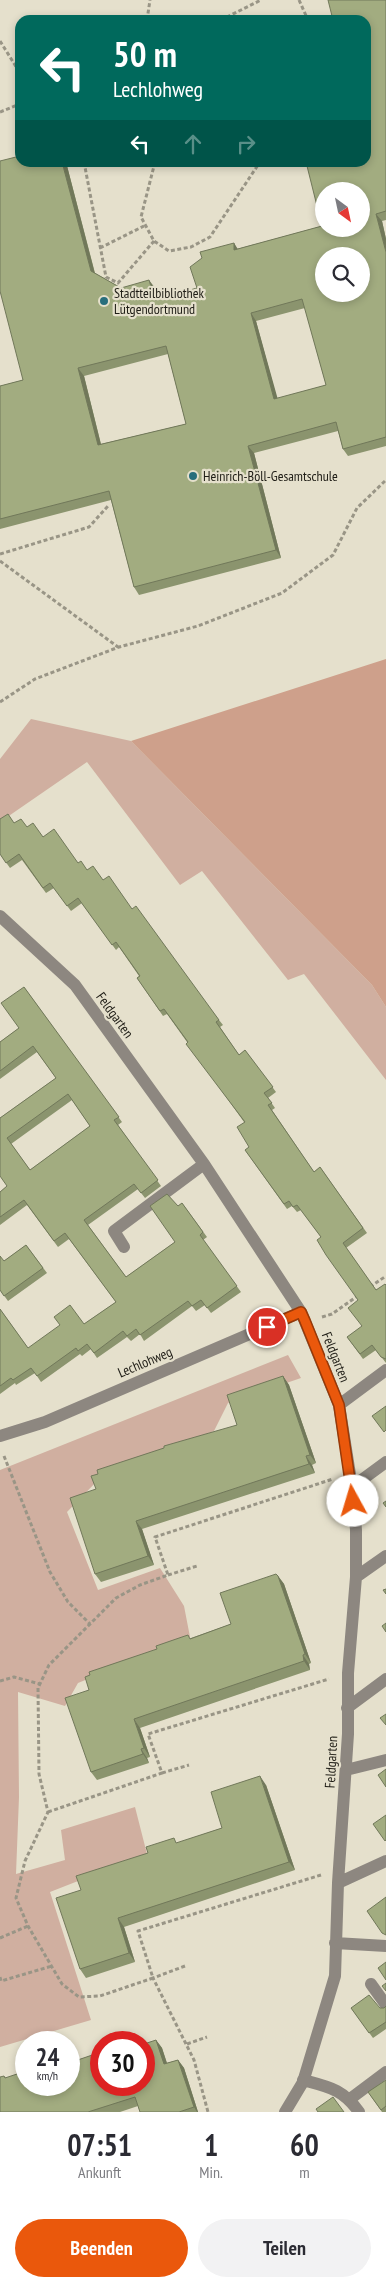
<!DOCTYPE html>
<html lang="de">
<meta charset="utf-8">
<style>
:root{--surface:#fff;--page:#f2f2f3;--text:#2b2b33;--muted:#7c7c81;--accent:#ea580c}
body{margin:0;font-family:"PT Sans Narrow",sans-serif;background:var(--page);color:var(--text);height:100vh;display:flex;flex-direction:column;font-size:19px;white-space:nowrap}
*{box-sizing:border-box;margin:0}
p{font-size:16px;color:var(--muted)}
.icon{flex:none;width:28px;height:28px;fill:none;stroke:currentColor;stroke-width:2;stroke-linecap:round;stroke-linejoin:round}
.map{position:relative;height:2112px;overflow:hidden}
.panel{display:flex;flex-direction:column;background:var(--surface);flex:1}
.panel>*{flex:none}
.top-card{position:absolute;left:15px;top:15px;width:356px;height:152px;border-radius:15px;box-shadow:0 2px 8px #0003;background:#00695c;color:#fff;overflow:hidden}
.needle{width:32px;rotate:147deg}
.buttons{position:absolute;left:315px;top:182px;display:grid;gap:10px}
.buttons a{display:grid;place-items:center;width:55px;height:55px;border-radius:50%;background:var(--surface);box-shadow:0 2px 8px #0003;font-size:25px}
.speed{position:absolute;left:15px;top:2031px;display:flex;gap:10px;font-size:25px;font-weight:700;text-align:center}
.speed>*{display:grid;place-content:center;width:65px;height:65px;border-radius:50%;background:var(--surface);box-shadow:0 2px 8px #0003;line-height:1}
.speed small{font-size:12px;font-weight:400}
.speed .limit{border:8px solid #d22;background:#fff;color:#111}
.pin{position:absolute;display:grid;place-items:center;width:42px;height:42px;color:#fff;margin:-21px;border:2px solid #fff;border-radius:50%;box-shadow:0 1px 5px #0007}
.me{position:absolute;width:55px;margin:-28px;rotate:354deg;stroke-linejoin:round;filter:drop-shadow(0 0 4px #0008)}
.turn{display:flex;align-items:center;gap:18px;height:105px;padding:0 15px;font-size:22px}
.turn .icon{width:65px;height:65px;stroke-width:2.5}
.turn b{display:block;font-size:35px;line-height:42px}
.lanes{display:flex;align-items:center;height:48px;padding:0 15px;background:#0003;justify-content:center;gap:25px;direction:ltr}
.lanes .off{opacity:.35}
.eta{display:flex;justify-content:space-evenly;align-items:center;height:85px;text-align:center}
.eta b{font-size:30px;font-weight:700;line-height:35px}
.cta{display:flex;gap:10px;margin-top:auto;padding:10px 15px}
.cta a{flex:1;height:58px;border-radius:30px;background:var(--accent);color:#fff;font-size:20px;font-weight:700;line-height:58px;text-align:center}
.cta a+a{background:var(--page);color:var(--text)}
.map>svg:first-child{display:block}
.green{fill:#d0afa0}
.forest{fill:#cea08b}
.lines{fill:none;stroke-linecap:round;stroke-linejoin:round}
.path{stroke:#999586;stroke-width:3;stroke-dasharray:4 2.5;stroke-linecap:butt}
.minor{stroke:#8d8780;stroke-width:12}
.wall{fill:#8b946e;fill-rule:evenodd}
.shaded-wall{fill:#71785a}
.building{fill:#a2ac80;stroke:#71785a;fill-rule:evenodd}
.route-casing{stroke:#983908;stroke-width:12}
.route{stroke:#ea580c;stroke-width:9}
.poi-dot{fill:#286e7c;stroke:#e5e0cc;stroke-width:2}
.labels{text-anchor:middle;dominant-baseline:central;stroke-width:4.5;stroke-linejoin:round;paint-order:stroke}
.poi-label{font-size:14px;fill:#1f1d16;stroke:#e5e0cc;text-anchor:start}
.street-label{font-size:14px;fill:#1f1d16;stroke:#e5e0cc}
</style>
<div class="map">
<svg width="386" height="2112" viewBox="0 0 386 2112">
<rect width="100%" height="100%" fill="#e5e0cc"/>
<path class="green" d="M31 719 131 741 372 985 386 1007V1080L304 974 288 980 202 871 180 885 87 762 0 822V759Z
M288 1355 301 1378 228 1403 214 1431 99 1479 67 1512 98 1590 160 1568 184 1606 190 1637 78 1683 65 1706 18 1692 19 1797 16 1874 65 1860 61 1830 135 1807 147 1854 50 1892 91 2020 0 2047V1470Z"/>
<path class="forest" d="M386 659V1007L372 985 131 741Z"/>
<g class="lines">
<path class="path" d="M299 0 308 20
M147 20 150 0
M221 20 261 0
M0 41 20 73
M0 112 20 104
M84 162 106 277 118 283 154 241
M155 162 141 217 154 241 169 251 191 247 210 237 260 162
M100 248 144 226
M0 554 89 527 108 506
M0 561 118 647
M0 702 35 679 119 647 198 626 282 593 333 555 357 508 386 480
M370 1287 386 1276
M322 1317 332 1314 359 1295
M4 1456 50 1572 68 1602 90 1624
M168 1575 197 1566
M0 1681 14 1677 40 1684
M162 1773 189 1765
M48 1812 162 1773 148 1734 329 1679
M321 1875 138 1931 153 1978 100 1996 79 1997 62 1984 28 1926 16 1898 25 1861 48 1812 39 1774 38 1688 49 1665 116 1598 140 1585 168 1575 155 1537 333 1479
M0 1938 28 1926
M185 1966 153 1978 194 2060 208 2112
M0 1977 1 1981 52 1966
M187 2044 207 2037"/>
<path class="minor" d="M0 916 75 985 204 1164 301 1312 339 1405 352 1487 356 1530V1577L348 1673V1734L338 1883 335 1976 303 2082 285 2112
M124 1247 114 1231 204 1164
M339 1405 386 1370
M0 1436 45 1422 301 1312
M352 1487 386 1462
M356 1577 386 1556
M347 1708 386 1679
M346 1770 386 1760
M338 1883 386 1861
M335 1943 386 1946
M371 1984 386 2005
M303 2080C329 2087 343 2089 359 2112
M350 2099 386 2072"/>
</g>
<path class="wall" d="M386 0V220L382 221 386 239V446L348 456 343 449 338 431 254 453 281 558 139 595 134 587 111 500 0 529V386L23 380 66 162 95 273 121 288H155L158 299 197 288 234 243 237 249 322 226 366 162ZM305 308 326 385 277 399 256 321ZM168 354 186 424 101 444 84 376Z
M14 823 27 827 43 837 87 870 103 880 132 909 219 1020 223 1025 220 1027 239 1055 245 1050 276 1092 268 1098 275 1108 272 1110 314 1172 320 1167 367 1233 346 1248 376 1290 386 1285V1363L376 1350 363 1359 347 1337 362 1327 358 1300 321 1237 301 1210 297 1212 292 1206 287 1209 245 1150 249 1147 244 1122 167 1014 163 1016 137 978 139 976 119 947 116 950 82 903 71 911 54 888 46 893 22 860 10 868 0 854Z
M24 987 122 1122 118 1125 161 1186 145 1198 138 1189 88 1225 126 1277 175 1242 178 1206 182 1203 207 1237 203 1240 241 1292 211 1313 205 1305 196 1311 192 1306 144 1341 140 1334 131 1341 127 1337 97 1358 91 1349 82 1356 80 1354 41 1382 35 1373 16 1385 15 1383 0 1394V1309L28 1348 84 1324 116 1302 69 1239 58 1247 27 1205 0 1225V1192L7 1186 0 1118 56 1078 37 1052 0 1079V1042L19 1028ZM72 1100 90 1126 30 1170 11 1144Z
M26 1245 47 1273 8 1301 0 1290 4 1261Z
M283 1376 289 1385 316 1463 312 1465 315 1473 142 1529 154 1565 101 1582 95 1574 96 1489 237 1425Z
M278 1576 284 1584 311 1663 309 1664 310 1670 140 1728 150 1757 147 1758 149 1763 97 1780 91 1772 89 1690 191 1638 231 1624Z
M266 1785 295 1870 124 1927 135 1962 86 1978 80 1969 81 1890 178 1843 222 1828Z
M386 2006V2029L373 2038 351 2008H384Z
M156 2040 162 2048 167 2063 178 2060 184 2068 198 2112H140L138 2106 120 2112H0L4 2076 6 2078 101 2085Z
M386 2080V2112H382L368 2092Z"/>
<path class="shaded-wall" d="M62 162H66L96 278 91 271Z
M376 214 382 221 386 239V252Z
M234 243 239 251 234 250Z
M149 280 155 288 160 308 155 300Z
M251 313 256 321 280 407 274 399Z
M78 368 84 376 103 453 98 445Z
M248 446 254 453 281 558 276 550Z
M283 1376 289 1385 316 1463 310 1455Z
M306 1456 312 1465 315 1473 309 1464Z
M136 1521 142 1529 154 1565 148 1556Z
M278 1576 284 1584 311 1663 305 1654Z
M303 1655 309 1664 310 1670 304 1661Z
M134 1719 140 1728 150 1757 144 1748Z
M141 1749 147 1758 149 1763 143 1754Z
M260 1776 266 1785 295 1870 289 1862Z
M118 1918 124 1927 135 1962 129 1953Z
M156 2040 162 2048 170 2073 164 2064Z
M178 2060 184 2068 198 2112H197L194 2107Z"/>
<path class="building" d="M328 0H386V211L376 214 386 252V437L343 449 336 422 248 446 276 550 134 587 109 491 0 519V386L23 380 0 291V161L20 156V162H62L91 271 121 288 149 280 155 300 197 288 190 267 202 258 200 252 234 243V250L322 226 306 162H366V20H333ZM324 191H361V229H324ZM324 256H361V294H324ZM302 299 326 385 274 399 251 313ZM166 346 186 424 98 445 78 368Z
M8 814 14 823 21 819 27 827 33 823 43 837 54 829 78 863 81 861 87 870 93 866 103 880 109 876 132 909 136 906 219 1020 216 1022 239 1055 245 1050 273 1087 264 1093 272 1103 268 1105 314 1172 320 1167 363 1228 343 1243 376 1290 385 1284 386 1285V1359L381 1357 372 1345 360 1354 347 1337 362 1326 348 1308 358 1300 326 1255 317 1240 321 1237 297 1205 293 1207 289 1201 284 1204 245 1150 249 1147 237 1127 245 1122 186 1044 188 1042 164 1009 160 1011 137 978 140 976 116 942 112 945 78 898 67 906 50 883 43 888 19 854 6 863 0 854V819Z
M24 987 119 1117 114 1120 158 1180 141 1193 134 1184 84 1220 126 1277 175 1242 150 1206 167 1194 178 1206 182 1203 203 1232 200 1235 237 1286 207 1308 201 1300 192 1306 188 1301 140 1335 136 1329 127 1336 123 1331 94 1353 87 1344 78 1351 76 1348 37 1376 31 1368 13 1380 11 1378 0 1386V1309L28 1348 60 1325 54 1317 70 1305 84 1324 116 1302 65 1233 54 1241 24 1200 0 1217V1192L7 1186 0 1176V1118L56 1078 33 1046 0 1071V1042L19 1028 1 1003ZM68 1094 90 1126 30 1170 7 1138Z
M26 1245 43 1268 4 1296 0 1290V1256L4 1261Z
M283 1376 310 1455 306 1456 309 1464 136 1521 148 1556 95 1574 70 1498 96 1489 91 1476 98 1474 97 1470 164 1448V1446L237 1425 227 1395Z
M386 1406V1430L384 1432 372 1416Z
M386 1501V1507L383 1503Z
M276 1574 278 1576 305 1654 303 1655 304 1661 134 1719 144 1748 141 1749 143 1754 91 1772 65 1698 89 1690 85 1677 90 1675 89 1672 157 1649 156 1646 182 1637 188 1635 190 1639 231 1624 220 1593Z
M386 1589V1594L383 1590Z
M386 1623V1632L382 1626Z
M386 1714V1725L380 1718Z
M386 1769V1787L378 1775Z
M260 1776 289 1862 118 1918 129 1953 80 1969 56 1898 81 1890 76 1876 148 1853 146 1847 174 1838 176 1843 222 1828 211 1792Z
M386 1815V1840L385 1841 373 1824Z
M386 1897V1935L382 1933 367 1911Z
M386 1962V1980L378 1968Z
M386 1983V1991L382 1986Z
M369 1995 380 2008H384L386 2006V2022L369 2033 351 2008Z
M156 2040 164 2064 178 2060 194 2107 179 2112H140L135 2097 88 2112H0V2077L4 2076 5 2078 26 2071V2085H69V2063L101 2052V2085H144V2044Z
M386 2080V2106L381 2110 368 2092Z
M333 2097 344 2112H318L316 2109Z"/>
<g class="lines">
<defs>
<path id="route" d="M267 1327 301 1312 305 1321 339 1405 353 1501"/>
</defs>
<use href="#route" class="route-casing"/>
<use href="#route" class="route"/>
</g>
<g class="poi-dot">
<circle cx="104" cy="301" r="5"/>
<circle cx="193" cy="476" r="5"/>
</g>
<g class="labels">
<g class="poi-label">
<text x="114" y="293">Stadtteilbibliothek<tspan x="114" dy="16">Lütgendortmund</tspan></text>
<text x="203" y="476">Heinrich-Böll-Gesamtschule</text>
</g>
<g class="street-label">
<text transform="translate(115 1015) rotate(54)">Feldgarten</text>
<text transform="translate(336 1357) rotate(68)">Feldgarten</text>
<text transform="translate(145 1362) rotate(-23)">Lechlohweg</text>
<text transform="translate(331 1762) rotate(-87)">Feldgarten</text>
</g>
</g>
</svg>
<div class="buttons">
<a><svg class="needle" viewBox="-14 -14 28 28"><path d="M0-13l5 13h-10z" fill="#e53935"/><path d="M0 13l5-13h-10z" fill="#7c7c81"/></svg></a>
<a><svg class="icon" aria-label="search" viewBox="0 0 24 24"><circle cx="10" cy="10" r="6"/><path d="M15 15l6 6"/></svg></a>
</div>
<div class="speed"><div>24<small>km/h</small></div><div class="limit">30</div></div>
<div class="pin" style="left:267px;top:1327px;background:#d93025"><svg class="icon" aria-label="arrive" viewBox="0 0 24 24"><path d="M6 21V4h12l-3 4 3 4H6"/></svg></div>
<svg class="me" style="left:353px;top:1501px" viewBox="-20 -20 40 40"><circle r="19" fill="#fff"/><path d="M0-13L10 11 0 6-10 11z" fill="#ea580c"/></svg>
<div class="top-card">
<div class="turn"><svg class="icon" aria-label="left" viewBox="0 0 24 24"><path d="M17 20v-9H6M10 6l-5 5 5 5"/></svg><div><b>50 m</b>Lechlohweg</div></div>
<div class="lanes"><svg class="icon" aria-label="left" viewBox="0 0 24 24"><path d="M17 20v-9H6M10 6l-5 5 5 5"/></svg><svg class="icon off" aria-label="ahead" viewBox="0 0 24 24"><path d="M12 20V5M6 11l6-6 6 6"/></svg><svg class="icon off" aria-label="right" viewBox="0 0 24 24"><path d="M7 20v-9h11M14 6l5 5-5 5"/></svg></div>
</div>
</div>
<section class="panel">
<div class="eta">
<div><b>07:51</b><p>Ankunft</p></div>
<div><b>1</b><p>Min.</p></div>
<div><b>60</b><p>m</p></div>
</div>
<div class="cta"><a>Beenden</a><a>Teilen</a></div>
</section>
